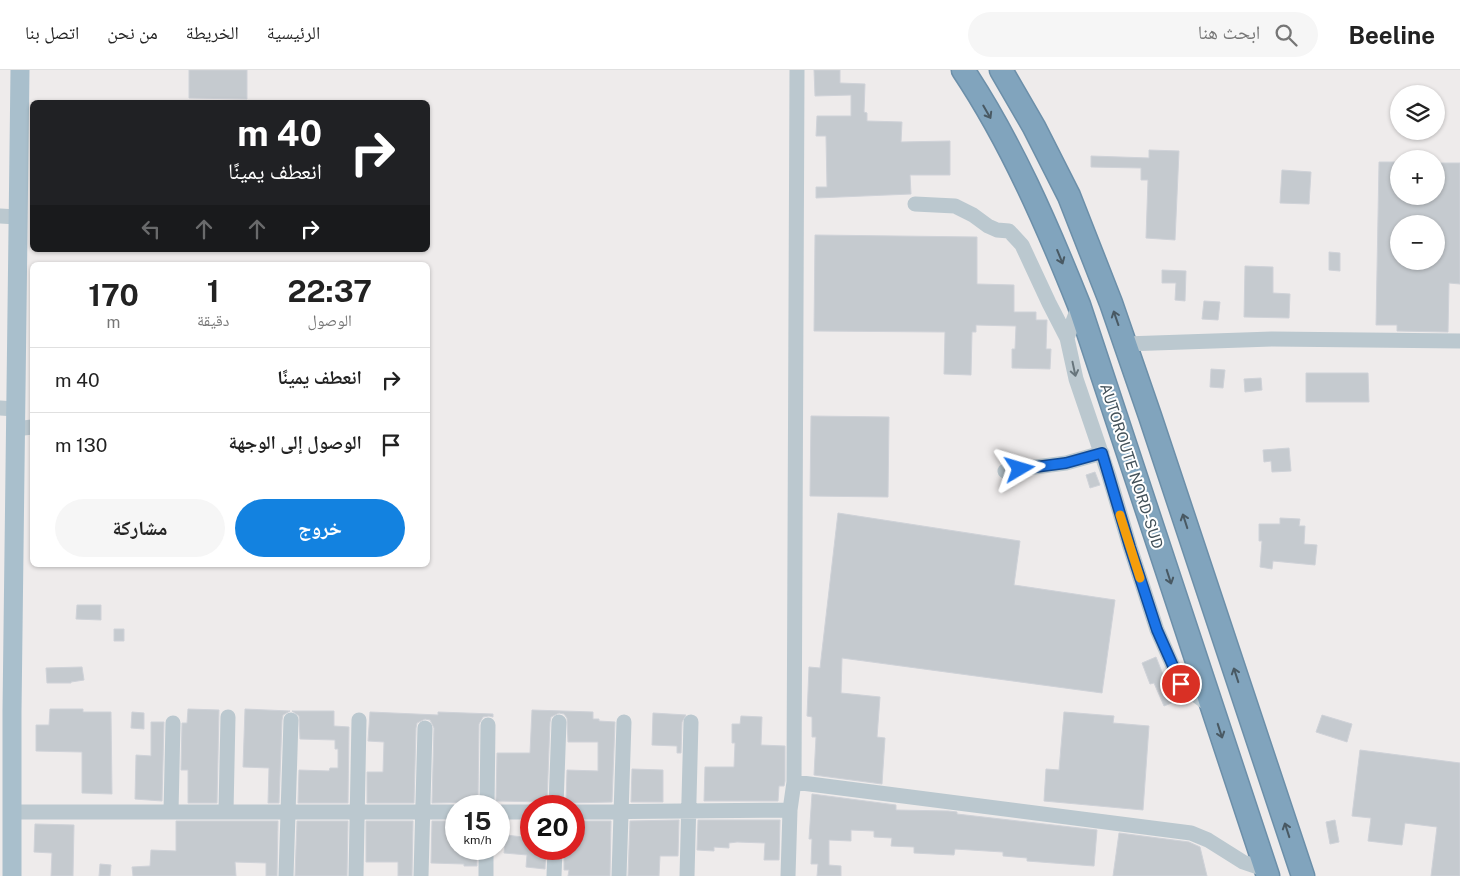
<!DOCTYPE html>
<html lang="ar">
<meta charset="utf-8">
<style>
:root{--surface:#fff;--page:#f6f6f6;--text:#222;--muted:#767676;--line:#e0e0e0;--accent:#1382e0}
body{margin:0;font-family:"Public Sans","Noto Naskh Arabic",sans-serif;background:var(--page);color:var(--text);direction:rtl;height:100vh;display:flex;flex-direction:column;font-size:19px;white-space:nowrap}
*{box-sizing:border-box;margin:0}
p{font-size:16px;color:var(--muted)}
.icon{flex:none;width:28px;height:28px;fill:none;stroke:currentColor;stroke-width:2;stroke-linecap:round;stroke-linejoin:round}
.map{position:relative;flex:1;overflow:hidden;direction:ltr}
.panel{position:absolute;left:30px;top:192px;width:400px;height:305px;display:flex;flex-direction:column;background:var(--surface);border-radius:8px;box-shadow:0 1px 4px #0004;direction:rtl}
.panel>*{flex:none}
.banner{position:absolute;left:30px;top:30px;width:400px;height:152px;border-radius:8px;box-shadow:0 1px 4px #0004;direction:rtl;background:#202124;color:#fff;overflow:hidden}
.fabs{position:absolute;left:1390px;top:15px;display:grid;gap:10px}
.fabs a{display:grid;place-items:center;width:55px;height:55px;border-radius:50%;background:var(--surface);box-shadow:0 1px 4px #0004;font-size:25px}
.speed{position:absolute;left:445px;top:725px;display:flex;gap:10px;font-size:25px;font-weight:700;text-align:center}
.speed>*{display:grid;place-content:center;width:65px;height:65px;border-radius:50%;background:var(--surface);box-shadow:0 1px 4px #0004;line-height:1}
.speed small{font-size:12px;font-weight:400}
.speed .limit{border:8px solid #d22;background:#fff;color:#111}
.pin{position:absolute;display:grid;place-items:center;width:42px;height:42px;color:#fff;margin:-21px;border:2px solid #fff;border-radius:50%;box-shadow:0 1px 5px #0007}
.me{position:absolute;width:55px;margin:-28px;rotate:83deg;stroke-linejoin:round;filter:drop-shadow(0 0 4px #0008)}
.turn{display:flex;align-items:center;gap:18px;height:105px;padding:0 25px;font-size:22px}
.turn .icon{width:65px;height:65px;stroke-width:2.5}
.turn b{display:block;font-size:35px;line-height:42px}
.lanes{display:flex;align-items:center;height:48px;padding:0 25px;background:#0003;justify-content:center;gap:25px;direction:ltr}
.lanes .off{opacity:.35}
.eta{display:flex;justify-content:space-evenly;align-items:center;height:85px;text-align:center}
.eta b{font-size:30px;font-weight:700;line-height:35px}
.action{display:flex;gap:10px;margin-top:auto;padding:10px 25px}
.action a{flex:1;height:58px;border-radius:30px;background:var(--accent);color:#fff;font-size:20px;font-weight:700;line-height:58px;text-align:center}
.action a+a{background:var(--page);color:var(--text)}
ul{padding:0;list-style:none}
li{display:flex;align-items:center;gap:15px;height:65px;padding:0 25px;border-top:1px solid var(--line)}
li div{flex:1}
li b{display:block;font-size:19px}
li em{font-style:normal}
header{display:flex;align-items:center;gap:30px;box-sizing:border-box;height:70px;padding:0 25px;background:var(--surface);border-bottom:1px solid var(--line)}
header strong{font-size:24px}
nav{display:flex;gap:28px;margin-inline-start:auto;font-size:18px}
.search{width:350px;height:45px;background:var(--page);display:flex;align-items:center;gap:12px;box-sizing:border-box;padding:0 18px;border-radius:28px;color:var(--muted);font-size:19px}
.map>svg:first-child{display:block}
.building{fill:#c5cacf;stroke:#cfd2d8;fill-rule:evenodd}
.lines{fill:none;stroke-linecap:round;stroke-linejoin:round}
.highway-casing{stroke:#6c8fa9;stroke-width:25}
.minor{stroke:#bbc8cf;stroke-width:15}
.major{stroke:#a9bfcc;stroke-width:19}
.highway{stroke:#81a4bd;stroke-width:22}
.oneway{stroke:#495963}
.oneway2{stroke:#67757c}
.route-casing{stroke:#114b97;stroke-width:12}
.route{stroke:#1a73e8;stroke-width:9}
.slow{stroke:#f59e0b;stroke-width:9}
.labels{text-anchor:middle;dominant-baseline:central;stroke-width:4;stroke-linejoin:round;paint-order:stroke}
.street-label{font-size:15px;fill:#435159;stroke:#fff}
</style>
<header>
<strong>Beeline</strong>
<div class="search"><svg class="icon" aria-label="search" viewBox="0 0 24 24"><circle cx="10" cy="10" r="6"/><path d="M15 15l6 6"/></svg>ابحث هنا</div>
<nav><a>الرئيسية</a><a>الخريطة</a><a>من نحن</a><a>اتصل بنا</a></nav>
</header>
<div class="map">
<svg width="1460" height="806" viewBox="0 0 1460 806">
<rect width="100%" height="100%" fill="#eeebeb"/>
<path class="building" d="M189 0H247V29L189 28Z
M814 0H840V13L865 14 864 42 867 43V51L902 52 901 72 950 71V105H910L911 124 816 128V117H827L826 66H816L817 46H851V25L815 26Z
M1149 80 1179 81 1175 170 1146 168 1148 110H1141V98L1091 97V86L1149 88Z
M1379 92H1399V126H1436V93H1460V214L1449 213 1448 262 1397 261V255H1376ZM1399 154H1436V191H1399Z
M1282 100 1311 102 1309 134 1280 133Z
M815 165 977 167V214L1014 215V242H1036V250H1047L1046 279H1051L1050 299 1012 298V279H1015L1016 256 976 255V262H972L971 305 944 304 945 262 814 261Z
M1329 182 1340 183V201L1329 200Z
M1245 196 1273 197V223L1290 224 1289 248 1244 247Z
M1162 200 1186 201 1185 231 1175 230 1176 213H1162Z
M1204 231 1220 232 1218 250 1202 249Z
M1211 299 1225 300 1223 318 1210 317Z
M1306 303H1368L1369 332H1306Z
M1261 308 1262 320 1245 322 1244 309Z
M811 346 889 347 888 427 810 426Z
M1289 378 1291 401 1272 402 1271 391 1264 392 1263 380Z
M1095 402 1100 415 1090 418 1086 405Z
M838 443 1020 471 1014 515 1115 530 1102 623 842 588 841 623 880 627 877 667 885 668 882 714 814 705 816 667H812V647L807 646 809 597 820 598Z
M1280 448 1300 449 1299 456H1305L1304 474 1317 475 1315 495 1273 491 1272 499 1260 497 1262 471H1259V454H1280Z
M77 535H101V550L76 549Z
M114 559H124V571H114Z
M1156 587 1174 632 1164 636 1154 613 1150 614 1142 593Z
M82 597 84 610 71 612V613H47L46 598Z
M50 639H83V642H111L112 724 82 723V682L36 681V655H49Z
M188 639 219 640 217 733H188V700H181L182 653H187Z
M245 639 290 641 283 645 282 650 279 733H268L269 698 243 697Z
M532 640 593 642V649H599V651L615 652 612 732 566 733 567 700 598 701V672H568L567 648 564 644 559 643 551 647 550 652 547 732 496 731 497 683H530Z
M292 641H334V656L349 657 348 733H298L299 700 329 701 330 698H338V679H335V670L300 669 299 646Z
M132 642 144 643V659L131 658Z
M370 642 438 645V642L493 644V647L489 646 483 647 479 654 478 732 432 733 434 658 430 650 425 649 417 653 416 658 414 733H367V702H383L384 672 368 671Z
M1064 642 1114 646 1113 653 1149 656 1143 740 1044 731 1046 699 1059 700Z
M653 643 686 645 682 652 681 683H677V676L652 675Z
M1322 645 1352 654 1347 672 1316 662Z
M741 646 762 647 761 675 785 676V711L784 716H779L778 731H704L705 697H734L735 673H732V654H740Z
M151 652H164L162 731 135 729 136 685 151 686Z
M1360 680 1460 693V806H1431L1437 757 1405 753 1402 775 1368 771 1371 748 1352 746Z
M632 699 663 700V732H631Z
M812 724 896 735V740L948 741 957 742V744L1097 760 1094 796 1027 791V788L1003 786V782L955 779 954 785 914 783V777L891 776 892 768 874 767V761L851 760V771L829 770V795L841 796V806H817L818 794H811L812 769H809Z
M679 750 678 786H660L659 806H628L630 751Z
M698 750H780L779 790H764L765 773 737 772 729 773V778L714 777V781L697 780Z
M1335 750 1339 772 1330 774 1326 752Z
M176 751H278L277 806H266V793L235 792 236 806H133L132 797 150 796 151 780 176 781Z
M297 751H348L347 806H295Z
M366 751H413L412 806H398V792H366Z
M432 751H456V779H477V796H464V794L431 793Z
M574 751H611L610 806H568L569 800H564V779H574Z
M35 754 74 755 73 806H51L52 783 34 782Z
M1119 763 1189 772 1200 777 1207 806H1113Z
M506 765 531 768V779H546L545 799 526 797 527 785 504 783Z
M100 794 111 795 110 806H99Z"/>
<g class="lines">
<defs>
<path id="highway" d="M963 0C1011 72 1047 155 1079 235L1268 806
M1001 0 1034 57 1069 126 1111 233 1150 346 1303 806"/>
</defs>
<use href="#highway" class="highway-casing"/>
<path class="minor" d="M915 134 955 136 973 145 988 156 997 160 1009 161 1022 175 1049 233 1067 268
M0 146 17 147
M1079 235 1067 268 1076 309 1109 406 1130 477 1157 560 1181 614 1212 637
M1125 274 1272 269 1460 271
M0 338 15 339
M15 359 32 357
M1005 401 1066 393 1102 383
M794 712 1191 763 1208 770 1243 792 1267 800
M487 736 488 655
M556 736 559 652
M226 741 228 647
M12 742H456
M171 742 173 653
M499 742H531
M574 742 790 740
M286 806 291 650
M356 806 359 650
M421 806 425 658
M486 806V779
M554 806 555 779
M619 806 624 652
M687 806 691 652
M788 806 790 740 794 712 797 0"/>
<path class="major" d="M12 806V641L20 0"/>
<use href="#highway" class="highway"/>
</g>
<defs><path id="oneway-shaft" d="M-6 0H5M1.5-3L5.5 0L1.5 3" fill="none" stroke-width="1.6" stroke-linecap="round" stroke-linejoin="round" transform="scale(1.25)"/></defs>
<g class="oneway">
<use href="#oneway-shaft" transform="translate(987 42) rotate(60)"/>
<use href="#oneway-shaft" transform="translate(1060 187) rotate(68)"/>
<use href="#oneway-shaft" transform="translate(1116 248) rotate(-109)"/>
<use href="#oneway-shaft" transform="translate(1185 451) rotate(-108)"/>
<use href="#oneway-shaft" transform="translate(1169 507) rotate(72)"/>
<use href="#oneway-shaft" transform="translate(1236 605) rotate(-108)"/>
<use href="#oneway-shaft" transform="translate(1220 661) rotate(72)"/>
<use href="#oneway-shaft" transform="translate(1287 760) rotate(-108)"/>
</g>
<use class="oneway2" href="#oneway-shaft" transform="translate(1074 299) rotate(78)"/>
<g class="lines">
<defs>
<path id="route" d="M1020 399 1066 393 1102 383 1130 477 1157 560 1181 614"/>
</defs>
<use href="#route" class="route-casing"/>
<use href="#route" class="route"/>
<path class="slow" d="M1120 445 1140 508"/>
</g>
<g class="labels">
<g class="street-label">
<text transform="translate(1132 396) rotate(72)">AUTOROUTE NORD-SUD</text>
</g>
</g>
</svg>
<div class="fabs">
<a><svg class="icon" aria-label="layers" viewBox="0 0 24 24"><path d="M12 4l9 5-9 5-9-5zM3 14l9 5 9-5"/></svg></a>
<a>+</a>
<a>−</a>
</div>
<div class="speed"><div>15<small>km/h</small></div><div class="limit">20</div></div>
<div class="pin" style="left:1181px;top:614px;background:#d93025"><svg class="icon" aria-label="arrive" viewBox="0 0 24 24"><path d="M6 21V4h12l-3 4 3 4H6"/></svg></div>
<svg class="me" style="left:1020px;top:399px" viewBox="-20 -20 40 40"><path d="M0-17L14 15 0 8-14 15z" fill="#1a73e8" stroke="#fff" stroke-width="4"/></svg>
<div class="banner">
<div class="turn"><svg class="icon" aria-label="right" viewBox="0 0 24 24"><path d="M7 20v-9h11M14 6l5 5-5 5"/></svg><div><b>40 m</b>انعطف يمينًا</div></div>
<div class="lanes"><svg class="icon off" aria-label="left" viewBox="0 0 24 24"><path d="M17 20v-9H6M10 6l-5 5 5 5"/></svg><svg class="icon off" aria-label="ahead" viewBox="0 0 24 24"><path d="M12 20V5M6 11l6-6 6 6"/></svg><svg class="icon off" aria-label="ahead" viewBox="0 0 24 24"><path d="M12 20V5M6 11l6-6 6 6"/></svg><svg class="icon" aria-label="right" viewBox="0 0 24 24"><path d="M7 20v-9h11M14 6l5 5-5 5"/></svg></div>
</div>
<section class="panel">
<div class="eta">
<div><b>22:37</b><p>الوصول</p></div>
<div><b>1</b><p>دقيقة</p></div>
<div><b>170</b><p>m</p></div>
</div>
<ul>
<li><svg class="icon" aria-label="right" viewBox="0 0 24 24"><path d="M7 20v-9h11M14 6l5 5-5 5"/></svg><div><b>انعطف يمينًا</b></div><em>40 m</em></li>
<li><svg class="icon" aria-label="arrive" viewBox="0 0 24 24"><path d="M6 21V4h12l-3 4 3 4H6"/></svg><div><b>الوصول إلى الوجهة</b></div><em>130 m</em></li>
</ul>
<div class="action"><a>خروج</a><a>مشاركة</a></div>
</section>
</div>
